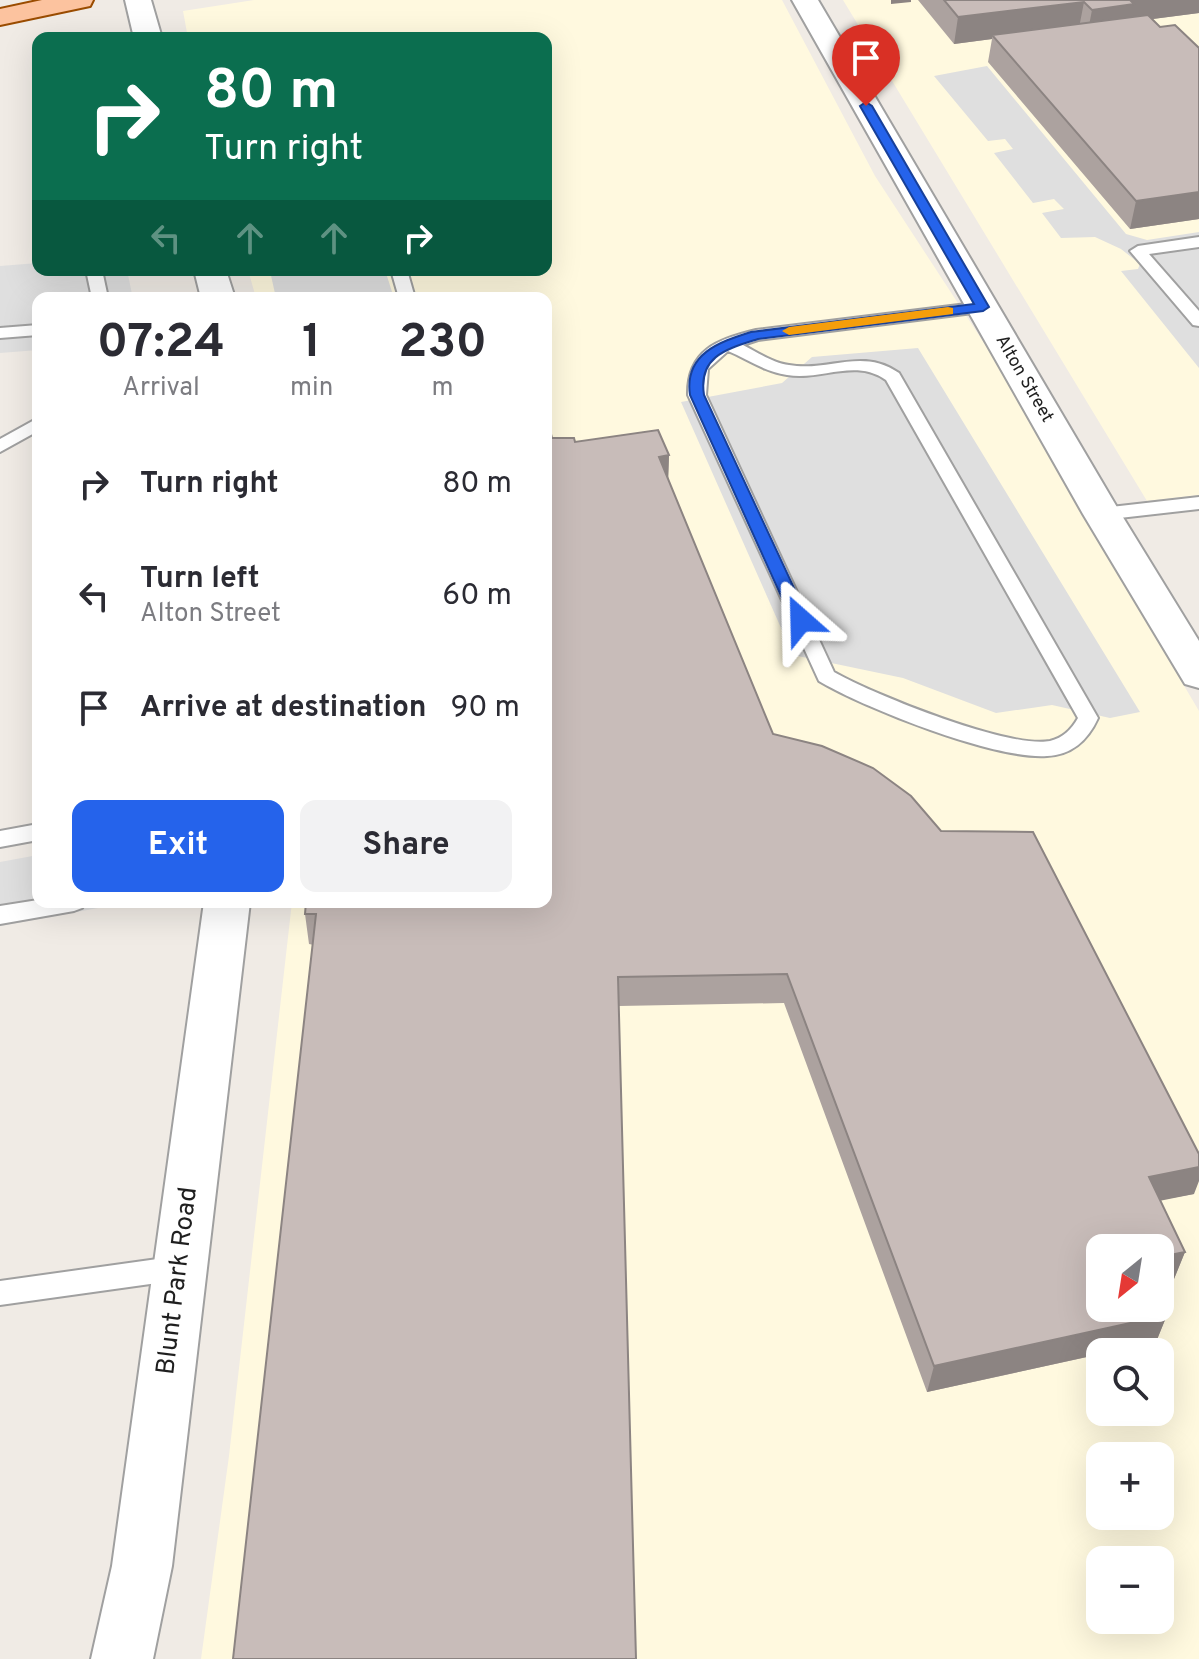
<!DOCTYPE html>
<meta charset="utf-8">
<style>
:root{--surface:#fff;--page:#f2f2f3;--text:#2b2b33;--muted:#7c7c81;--accent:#2563eb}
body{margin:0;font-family:Overpass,sans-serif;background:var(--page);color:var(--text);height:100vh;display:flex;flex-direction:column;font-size:30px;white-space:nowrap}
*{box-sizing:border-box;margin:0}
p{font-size:26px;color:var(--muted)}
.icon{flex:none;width:44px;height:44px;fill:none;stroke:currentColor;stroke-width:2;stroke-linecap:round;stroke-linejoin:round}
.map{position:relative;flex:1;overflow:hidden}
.sheet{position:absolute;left:32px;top:292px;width:520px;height:616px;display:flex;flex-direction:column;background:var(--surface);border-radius:16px;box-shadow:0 8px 32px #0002}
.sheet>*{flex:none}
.banner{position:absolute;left:32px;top:32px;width:520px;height:244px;border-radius:16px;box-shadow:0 8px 32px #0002;background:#0b6e4f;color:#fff;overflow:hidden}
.needle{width:52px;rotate:210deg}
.controls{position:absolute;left:1086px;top:1234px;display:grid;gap:16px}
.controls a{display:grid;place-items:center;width:88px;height:88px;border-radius:16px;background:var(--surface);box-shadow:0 8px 32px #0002;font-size:40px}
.pin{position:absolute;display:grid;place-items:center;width:68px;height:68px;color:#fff;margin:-82px -34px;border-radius:50% 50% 50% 0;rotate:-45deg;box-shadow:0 0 8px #0007}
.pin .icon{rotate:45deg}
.me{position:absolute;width:88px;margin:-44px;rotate:335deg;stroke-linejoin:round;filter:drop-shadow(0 0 6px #0008)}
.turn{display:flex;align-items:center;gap:28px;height:168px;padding:0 40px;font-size:36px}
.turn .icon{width:104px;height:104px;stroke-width:2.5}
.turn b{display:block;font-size:56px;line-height:68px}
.lanes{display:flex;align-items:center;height:76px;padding:0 40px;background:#0003;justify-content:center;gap:40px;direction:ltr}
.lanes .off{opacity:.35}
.eta{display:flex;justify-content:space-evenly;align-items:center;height:136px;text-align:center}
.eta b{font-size:48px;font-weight:700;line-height:56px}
.action{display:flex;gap:16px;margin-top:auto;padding:16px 40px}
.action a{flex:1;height:92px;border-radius:16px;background:var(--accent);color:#fff;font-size:32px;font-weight:700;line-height:92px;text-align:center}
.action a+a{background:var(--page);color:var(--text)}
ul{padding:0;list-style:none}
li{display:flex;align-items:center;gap:24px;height:112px;padding:0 40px}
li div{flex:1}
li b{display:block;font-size:30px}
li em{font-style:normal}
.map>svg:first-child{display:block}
.education{fill:#fff9df;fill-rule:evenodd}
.parking{fill:#dfdfdf}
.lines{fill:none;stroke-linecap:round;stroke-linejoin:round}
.lane-casing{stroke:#a0a0a0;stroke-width:4}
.street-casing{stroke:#a0a0a0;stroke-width:4}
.primary-casing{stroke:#9a4c00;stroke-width:4}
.lane{fill:#fff;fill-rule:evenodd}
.street{fill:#fff;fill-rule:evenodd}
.primary{fill:#fcc39f;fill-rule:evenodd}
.wall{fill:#aca29f}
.shaded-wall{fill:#8c8482}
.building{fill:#c8bcb9;stroke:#8c8482;stroke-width:2}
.route{fill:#2563eb;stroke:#184099;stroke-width:2}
.slow{fill:#f59e0b}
.labels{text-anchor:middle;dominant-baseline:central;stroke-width:6;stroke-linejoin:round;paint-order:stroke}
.far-street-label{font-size:18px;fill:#1f1f1f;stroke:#fff}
.near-street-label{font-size:26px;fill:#1f1f1f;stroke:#fff}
</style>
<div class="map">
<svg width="1199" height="1659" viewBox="0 0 1199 1659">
<rect width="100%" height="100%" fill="#f0ebe5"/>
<path class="education" d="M254 0H782L875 176 1012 386 1074 499 1199 711V1659H201L229 1456 292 902H546V298H256L248 270H546V38H188L183 11ZM1100 1248H1160V1308H1100ZM1100 1352H1160V1412H1100ZM1100 1456H1160V1516H1100ZM1100 1560H1160V1620H1100Z
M843 0H1199V495L1147 501Z"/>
<path class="parking" d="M987 66 1126 234 1147 240 1199 232V368L1121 271 1138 269 1140 264 1121 249 1095 237 1061 238 1042 213 1064 209 1054 199 1033 203 994 153 1013 149 1005 139 988 141 934 76Z
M38 263V270H127L132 294 126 298H38V350L0 353V266Z
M385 270 394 298H276L270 271Z
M918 348 1140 712 1110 718 1052 705 996 713 903 678 793 655 681 402 782 383 812 357Z
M38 855V902H131L0 926V862Z"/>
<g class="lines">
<defs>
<path id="lane" d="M1199 237V247L1149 254 1199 311V326L1193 325 1130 251 1138 246Z
M86 270H102L108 298H92Z
M391 270H407L415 298H399Z
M983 302 991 307 989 311 758 340 743 345C757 352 773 363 789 365 829 372 862 347 899 373L1098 718C1088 740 1072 755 1047 756 996 760 864 708 819 681L688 395C687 350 718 339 756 330ZM728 351C747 359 765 372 787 375 821 381 855 358 886 380L1078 718C1072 729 1063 738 1050 741 1009 749 872 694 834 672L706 395 708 369Z
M38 325V335L0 338V328Z
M38 418V431L0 452V439Z
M1199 497V509L1102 520 1093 514 1102 508Z
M38 824V840L0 847V831Z
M38 900V902H85L82 908 74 911 0 924V906Z
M179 1256 188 1260 192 1268 188 1276 179 1280 0 1305V1281Z"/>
<path id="street" d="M125 0H151L162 38H134Z
M792 0H818L1121 514 1199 641V688L1185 684 1083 514Z
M194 270H226L235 298H201Z
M204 902H250L172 1566 153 1659H91L112 1566Z"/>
<path id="primary" d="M42 0H93L90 6 0 25V9Z"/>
</defs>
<use href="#lane" class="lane-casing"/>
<use href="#street" class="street-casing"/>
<use href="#primary" class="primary-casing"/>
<use href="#lane" class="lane"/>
<use href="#street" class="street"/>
<use href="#primary" class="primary"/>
</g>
<path class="wall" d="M918 0H1199V13L1152 19 1160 27 1199 48V219L1130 229 988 62 992 39 954 44Z
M552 438 669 455 668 479 773 734 1194 1194 1160 1200 1185 1252 1174 1279 1100 1248 1167 1315 1156 1342 927 1392 784 1003 619 1006 309 944 305 914 546 902Z"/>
<path class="shaded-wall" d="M891 0H911V2L891 4Z
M1126 0H1199V13L1130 22 1087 36 1092 10Z
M1084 2 1079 28 992 35V39L954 44 958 17Z
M1199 192V219L1130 229 1136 201Z
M669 455 668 485 659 457Z
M1199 1167V1181L1194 1194 1139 1205 1149 1177Z
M1185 1252 1174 1279 1160 1282V1257Z
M1167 1315 1156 1342 1111 1352H1100V1354L927 1392 934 1366Z"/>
<path class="building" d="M944 0H1130L1134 4 1092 10 1084 2 958 17Z
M1148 15 1160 27 1175 25 1199 48V192L1136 201 992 35Z
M658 430 669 455 659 457 773 734 822 746 873 768 911 796 941 831 1033 832 1199 1154V1167L1149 1177 1185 1252 1160 1257V1248H1100V1308H1160V1301L1167 1315 934 1366 787 974 618 977 636 1659H233L316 914H305L306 902H546V434H551L552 438H574L575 442Z"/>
<path class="route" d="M866 102 872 106 989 307 983 311 758 339C727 349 698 356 704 395L809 620 801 625 792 620 690 395C684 354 719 342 751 332L974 304 860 106Z"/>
<path class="slow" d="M948 307 953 308V314L789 335 782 331 789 327Z"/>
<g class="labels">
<g class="far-street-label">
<text transform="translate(1024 379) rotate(60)">Alton Street</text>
</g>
<g class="near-street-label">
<text transform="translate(178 1281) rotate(-83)">Blunt Park Road</text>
</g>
</g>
</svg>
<div class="controls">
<a><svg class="needle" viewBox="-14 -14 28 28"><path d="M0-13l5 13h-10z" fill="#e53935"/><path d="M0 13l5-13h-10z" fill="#7c7c81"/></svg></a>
<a><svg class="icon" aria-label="search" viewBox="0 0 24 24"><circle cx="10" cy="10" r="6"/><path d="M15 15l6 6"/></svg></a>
<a>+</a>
<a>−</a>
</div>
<div class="pin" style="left:866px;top:106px;background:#d93025"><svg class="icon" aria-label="arrive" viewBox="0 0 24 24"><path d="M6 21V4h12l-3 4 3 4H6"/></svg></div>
<svg class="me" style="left:801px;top:620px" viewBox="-20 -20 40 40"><path d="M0-17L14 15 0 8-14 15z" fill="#2563eb" stroke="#fff" stroke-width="4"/></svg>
<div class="banner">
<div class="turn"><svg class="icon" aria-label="right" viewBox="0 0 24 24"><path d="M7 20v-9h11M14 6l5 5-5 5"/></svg><div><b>80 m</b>Turn right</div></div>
<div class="lanes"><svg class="icon off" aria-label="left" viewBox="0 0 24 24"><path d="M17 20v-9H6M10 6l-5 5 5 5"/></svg><svg class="icon off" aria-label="ahead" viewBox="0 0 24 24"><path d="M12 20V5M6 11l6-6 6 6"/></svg><svg class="icon off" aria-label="ahead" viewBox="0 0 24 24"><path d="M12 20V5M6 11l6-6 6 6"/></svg><svg class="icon" aria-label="right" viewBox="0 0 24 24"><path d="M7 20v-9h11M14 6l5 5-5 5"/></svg></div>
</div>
<section class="sheet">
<div class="eta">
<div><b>07:24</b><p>Arrival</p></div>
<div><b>1</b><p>min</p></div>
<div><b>230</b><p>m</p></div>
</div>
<ul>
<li><svg class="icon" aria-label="right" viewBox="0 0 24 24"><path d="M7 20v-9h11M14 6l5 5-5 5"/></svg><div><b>Turn right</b></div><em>80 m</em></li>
<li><svg class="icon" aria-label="left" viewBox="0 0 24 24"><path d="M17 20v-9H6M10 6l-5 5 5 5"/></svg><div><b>Turn left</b><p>Alton Street</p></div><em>60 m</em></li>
<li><svg class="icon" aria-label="arrive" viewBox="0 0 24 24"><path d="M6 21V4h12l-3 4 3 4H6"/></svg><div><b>Arrive at destination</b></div><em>90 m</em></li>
</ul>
<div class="action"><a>Exit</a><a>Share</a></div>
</section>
</div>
